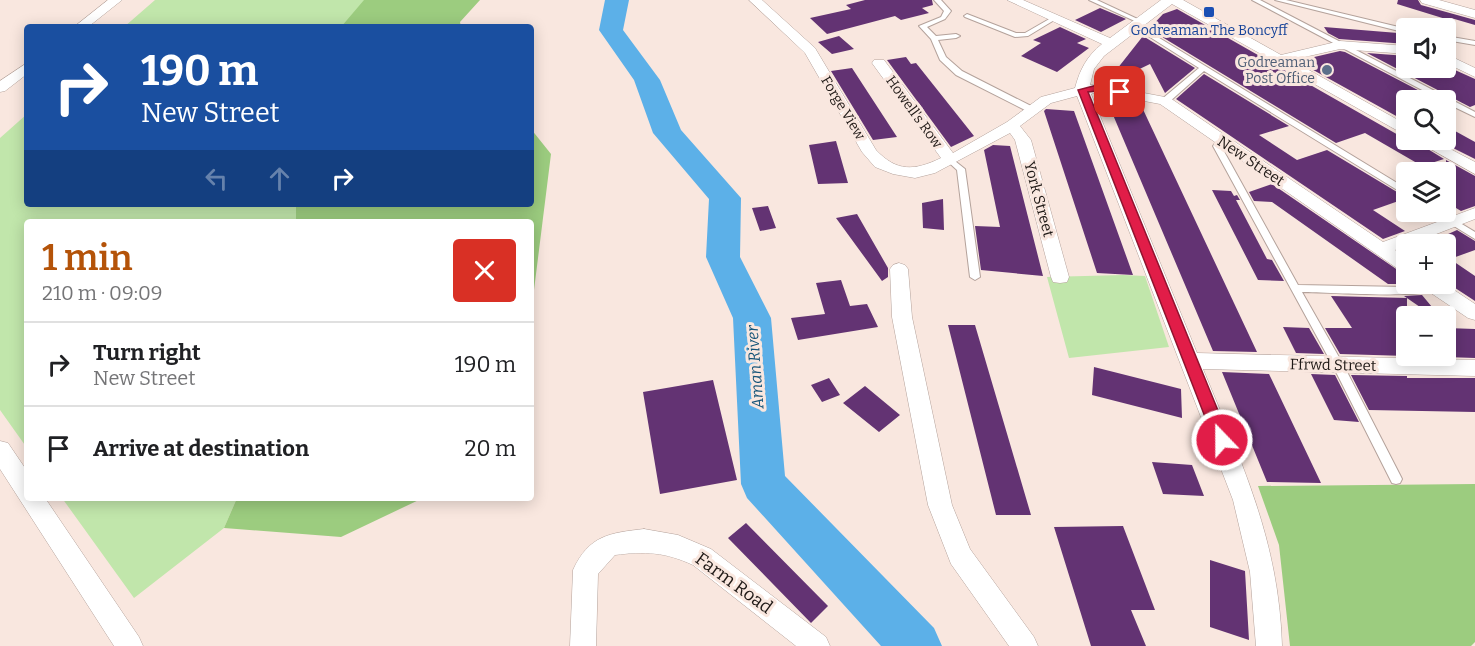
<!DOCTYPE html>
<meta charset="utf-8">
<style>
:root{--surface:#fff;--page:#f6f6f6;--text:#202124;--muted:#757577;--line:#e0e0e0;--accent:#b45309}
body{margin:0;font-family:Bitter,serif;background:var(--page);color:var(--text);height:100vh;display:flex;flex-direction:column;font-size:22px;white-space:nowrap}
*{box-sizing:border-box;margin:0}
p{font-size:20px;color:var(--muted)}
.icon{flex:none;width:33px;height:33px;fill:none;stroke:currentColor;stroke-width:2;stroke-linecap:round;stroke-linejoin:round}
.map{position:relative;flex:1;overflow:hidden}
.sheet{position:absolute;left:24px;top:219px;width:510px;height:282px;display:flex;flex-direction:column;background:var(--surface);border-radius:6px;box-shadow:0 3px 15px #0003}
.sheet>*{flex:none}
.banner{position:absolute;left:24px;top:24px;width:510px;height:183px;border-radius:6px;box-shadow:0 3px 15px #0003;background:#1a4fa0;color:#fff;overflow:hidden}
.tools{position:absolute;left:1396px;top:18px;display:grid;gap:12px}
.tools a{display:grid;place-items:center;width:60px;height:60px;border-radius:6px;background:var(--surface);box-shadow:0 3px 15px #0003;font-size:30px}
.pin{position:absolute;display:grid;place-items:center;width:51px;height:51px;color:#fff;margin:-26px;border-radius:12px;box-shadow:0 3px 9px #0006}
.me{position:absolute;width:66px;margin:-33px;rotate:338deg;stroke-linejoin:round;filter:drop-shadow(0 0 4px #0008)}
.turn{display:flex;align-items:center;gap:21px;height:126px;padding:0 18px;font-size:27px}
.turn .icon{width:78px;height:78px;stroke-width:2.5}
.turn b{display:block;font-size:42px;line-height:51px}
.lanes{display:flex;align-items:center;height:57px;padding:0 18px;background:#0003;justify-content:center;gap:30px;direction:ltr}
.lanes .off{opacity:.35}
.round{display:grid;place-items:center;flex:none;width:63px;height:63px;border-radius:6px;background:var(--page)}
.overview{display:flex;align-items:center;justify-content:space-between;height:102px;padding:0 18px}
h1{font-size:36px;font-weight:600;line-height:45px;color:var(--accent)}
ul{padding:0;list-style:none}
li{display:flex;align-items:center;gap:18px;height:84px;padding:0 18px;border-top:2px solid var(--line)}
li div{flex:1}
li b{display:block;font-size:22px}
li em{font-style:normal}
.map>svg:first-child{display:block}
.green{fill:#c1e6ab}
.forest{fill:#9ccc7f}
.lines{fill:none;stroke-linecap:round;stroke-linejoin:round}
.river{fill:#5cb0e8;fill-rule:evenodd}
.building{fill:#633373}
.lane-casing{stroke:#b4a29b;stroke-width:2}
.street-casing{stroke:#b4a29b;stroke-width:1}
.lane{fill:#fff;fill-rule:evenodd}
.street{fill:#fff;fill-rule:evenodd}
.route{fill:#e11d48;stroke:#92132f;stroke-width:1.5}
.transit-dot{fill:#1a4fb4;stroke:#f9e7df;stroke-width:2}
.service-dot{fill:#5c6f8a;stroke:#f9e7df;stroke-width:2}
.labels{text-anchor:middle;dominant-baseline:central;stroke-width:6;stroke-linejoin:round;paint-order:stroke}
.far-transit-label{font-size:14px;fill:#164399;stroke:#f9e7df}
.far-service-label{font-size:14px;fill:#4e5e75;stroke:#f9e7df;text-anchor:end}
.far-street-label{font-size:14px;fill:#1e1815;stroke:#f9e7df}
.street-label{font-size:15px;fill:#1e1815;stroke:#f9e7df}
.water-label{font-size:16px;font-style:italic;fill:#135378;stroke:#f9e7df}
.near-street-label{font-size:18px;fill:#1e1815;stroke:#f9e7df}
</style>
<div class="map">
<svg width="1475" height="646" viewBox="0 0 1475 646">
<rect width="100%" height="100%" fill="#f9e7df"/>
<path class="green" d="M155 0H366L348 27H124Z
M27 114V204H296V222H27V448L0 410V138Z
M1123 275 1145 276 1169 347 1069 358 1047 277Z
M62 498H237L224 528 134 598Z"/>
<path class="forest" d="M364 0H480L460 22 461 27H341Z
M531 129 551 154 531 314V222H296V204H531Z
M1475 484V642L1471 646H1290L1279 545 1258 486Z
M237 498H423L341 537 224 528Z"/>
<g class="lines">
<path class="river" d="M605 0H629L623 30 660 80 681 130 741 198 740 257 771 318 785 476 934 628 942 646H881L747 498 741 484 733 318 706 257 709 199 653 133 634 80 599 30Z"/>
</g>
<path class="building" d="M865 0H932L933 5 922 8 929 13 901 20 895 16 827 34 810 18 851 9 846 5Z
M1398 0H1418L1421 5 1475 20V25L1451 18 1449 20 1397 4Z
M1100 8 1124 18 1126 19 1101 32 1075 20Z
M1177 9 1407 140H1413L1444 159 1422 166 1365 133 1336 143 1149 29 1163 14Z
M1060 27 1086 39 1077 43 1089 48 1057 72 1021 56 1041 43 1033 40Z
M1324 27 1398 33 1407 35V44L1339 39 1328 33Z
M839 36 854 49 832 54 818 42Z
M1143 36 1195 68 1165 93 1150 64 1127 75 1134 89 1106 83Z
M1340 51 1345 52 1437 100H1407V122L1297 61Z
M1367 53 1407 56V72L1423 68H1446V66L1475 79V105L1470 107Z
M906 57 911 64 916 63 974 136 951 147 887 60Z
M852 68 897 137 873 140 831 71Z
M1204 74 1289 126 1259 135 1297 160 1327 150 1407 198 1373 210 1405 231 1383 239 1176 99Z
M1105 96 1140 103 1257 352 1213 351Z
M1046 109 1074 111 1133 275 1097 273 1044 111Z
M1446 126 1475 142V159L1437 140H1446Z
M836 141 848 183 818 184 809 145Z
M993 145 1010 146 1043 276 981 270 975 226 1000 227 984 150Z
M1446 160 1475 176V206L1461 211 1446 202Z
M1272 184 1405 275 1407 284H1413H1388L1272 202 1254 201 1249 192Z
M1212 190 1231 191 1234 196 1237 195 1240 200H1236L1267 259 1272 260 1284 281 1258 280Z
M943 199 944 230 923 228 922 203Z
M768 206 776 228 760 231 752 208Z
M857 214 888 268V277L882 281 836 218Z
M1457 230 1475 241V250L1450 259 1475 276V301L1446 282V235Z
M841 280 850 306 867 304 878 327 798 340 791 318 825 314 816 283Z
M1422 295 1437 313 1433 316 1404 296Z
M1331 296 1407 298V356L1340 354 1325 328H1352Z
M948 325H975L1031 515H996Z
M1283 327 1309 328 1324 354 1296 353Z
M1446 328 1475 329V358L1446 357Z
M1094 367 1181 389 1182 418 1092 395Z
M1222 372 1269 374 1321 483 1267 482Z
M1311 374 1335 375 1359 422 1334 420Z
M1351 375 1407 376V378H1475V412L1369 410Z
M829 378 840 395 822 402 811 385Z
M713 380 737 480 660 494 643 392Z
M865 386 900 415 879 432 843 403Z
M1152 462 1192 465 1204 496 1163 494Z
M746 523 828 606 811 623 728 538Z
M1123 526 1155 610H1131L1146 646H1091L1054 527Z
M1210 560 1245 571 1249 640 1210 627Z"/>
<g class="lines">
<defs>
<path id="lane" d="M934 0H941L951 11 945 19 927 27 936 36 956 34 960 36 956 38 938 40 946 57 962 71 1035 108V112H1029L956 75 940 60 931 39 919 26 941 17 944 11Z
M1089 0H1097L1144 22 1139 23Z
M1252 0H1260L1475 112V117L1446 103V100H1441Z
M1275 0H1286L1407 29V33Z
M967 14 1016 33H1025L1051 18 1056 19 1028 36 1015 37 965 17 964 16Z
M1134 25H1138L1407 189V196L1204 71 1168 103H1162V99L1199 68 1134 27Z
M1446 36 1475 41V45L1446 40Z
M1218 139H1221L1225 141 1221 146 1298 285 1405 287 1437 284 1442 287C1428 300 1327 292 1302 292L1344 366 1400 475 1402 479 1400 483 1396 484 1392 483 1333 366 1213 146Z
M950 157 965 169 980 277 975 280 970 277 957 170 946 160Z
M1431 212H1442L1475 232V239Z"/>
<path id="street" d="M108 0H122L88 27H74Z
M749 0H762L815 48 876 150C897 172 914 171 941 158L872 63 874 60H884L953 153 1007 122 1041 97 1075 88C1080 69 1087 56 1102 44L1007 0H1023L1110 38 1161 0H1183L1281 55 1340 41 1407 46V54L1340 49 1291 60 1407 125V136L1172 4 1104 56 1094 69 1090 85 1097 84 1170 98 1383 242 1475 208V219L1395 250 1407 258V273L1401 271 1160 104 1097 92 1091 94 1197 353 1475 360V376L1203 369C1242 464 1279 541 1282 646H1256L1250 572 1233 500 1077 96 1051 103 1020 126 1031 140 1069 277 1067 282 1060 283 1053 282 1051 277 1015 140 1010 133 935 173 915 178 893 174 875 167 862 152 805 53Z
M1420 0H1439L1475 10V18L1422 3Z
M1446 54 1475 68V77L1446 63Z
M27 63V74L5 91 0 92V81Z
M1415 140H1433L1475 162V174Z
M899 263 905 265 908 269 912 317 952 505 970 549 1034 637 1038 646H1009L951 564 928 505 892 317 890 269 893 265Z
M1423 284H1445L1475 304V320L1468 318 1425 289Z
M0 441 8 443 27 471V498H45L139 637 143 646H114L0 469Z
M644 529 678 535 711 549 826 637 830 646H796L693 565C665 552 645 551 615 555L598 574 596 646H570L573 570C589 535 610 533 644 529Z"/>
</defs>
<use href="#lane" class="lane-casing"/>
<use href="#street" class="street-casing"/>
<use href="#lane" class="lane"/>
<use href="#street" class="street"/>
</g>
<path class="route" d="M1097 85 1125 92 1120 95 1097 91 1088 92 1230 440 1228 445 1222 447 1217 445 1214 440 1078 90Z"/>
<rect class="transit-dot" x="1203" y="6" width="12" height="12" rx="3"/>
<circle class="service-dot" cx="1327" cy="70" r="6"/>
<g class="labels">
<g class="far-transit-label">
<text x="1209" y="30">Godreaman The Boncyff</text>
</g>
<g class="far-service-label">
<text x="1315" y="62">Godreaman<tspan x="1315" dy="16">Post Office</tspan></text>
</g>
<g class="far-street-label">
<text transform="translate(843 108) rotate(59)">Forge View</text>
<text transform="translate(914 112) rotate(54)">Howell's Row</text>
</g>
<g class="street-label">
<text transform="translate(1251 161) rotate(34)">New Street</text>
<text transform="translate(1039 199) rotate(75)">York Street</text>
<text transform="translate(1333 365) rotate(1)">Ffrwd Street</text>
</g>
<g class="water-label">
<text transform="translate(755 367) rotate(-94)">Aman River</text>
</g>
<g class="near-street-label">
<text transform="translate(734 583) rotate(36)">Farm Road</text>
</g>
</g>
</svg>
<div class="tools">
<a><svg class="icon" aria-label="sound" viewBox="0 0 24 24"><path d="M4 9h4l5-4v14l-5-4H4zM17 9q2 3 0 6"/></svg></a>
<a><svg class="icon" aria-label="search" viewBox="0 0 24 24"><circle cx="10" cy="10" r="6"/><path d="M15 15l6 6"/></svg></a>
<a><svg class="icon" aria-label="layers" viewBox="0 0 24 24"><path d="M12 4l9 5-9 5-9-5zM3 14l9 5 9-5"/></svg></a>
<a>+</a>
<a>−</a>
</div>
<div class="pin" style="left:1120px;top:92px;background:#d93025"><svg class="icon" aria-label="arrive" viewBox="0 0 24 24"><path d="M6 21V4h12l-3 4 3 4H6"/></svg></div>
<svg class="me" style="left:1222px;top:440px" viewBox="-20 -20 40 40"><circle r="17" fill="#e11d48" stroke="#fff" stroke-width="3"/><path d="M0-11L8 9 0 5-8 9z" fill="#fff"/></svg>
<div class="banner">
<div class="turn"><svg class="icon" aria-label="right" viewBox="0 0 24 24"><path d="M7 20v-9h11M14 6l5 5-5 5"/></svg><div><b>190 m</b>New Street</div></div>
<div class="lanes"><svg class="icon off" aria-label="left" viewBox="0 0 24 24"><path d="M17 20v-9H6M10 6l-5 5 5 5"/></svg><svg class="icon off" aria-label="ahead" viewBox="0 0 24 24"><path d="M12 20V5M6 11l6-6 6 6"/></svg><svg class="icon" aria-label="right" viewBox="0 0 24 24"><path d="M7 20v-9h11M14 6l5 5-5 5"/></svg></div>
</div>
<section class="sheet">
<div class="overview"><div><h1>1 min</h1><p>210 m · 09:09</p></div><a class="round" style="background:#d93025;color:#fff"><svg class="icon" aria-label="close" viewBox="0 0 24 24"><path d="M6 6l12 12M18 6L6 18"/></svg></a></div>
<ul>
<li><svg class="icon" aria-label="right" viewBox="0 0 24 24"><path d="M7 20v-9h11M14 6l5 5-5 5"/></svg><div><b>Turn right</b><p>New Street</p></div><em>190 m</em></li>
<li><svg class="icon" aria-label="arrive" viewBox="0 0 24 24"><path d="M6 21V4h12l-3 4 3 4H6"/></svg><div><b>Arrive at destination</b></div><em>20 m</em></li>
</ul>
</section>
</div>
